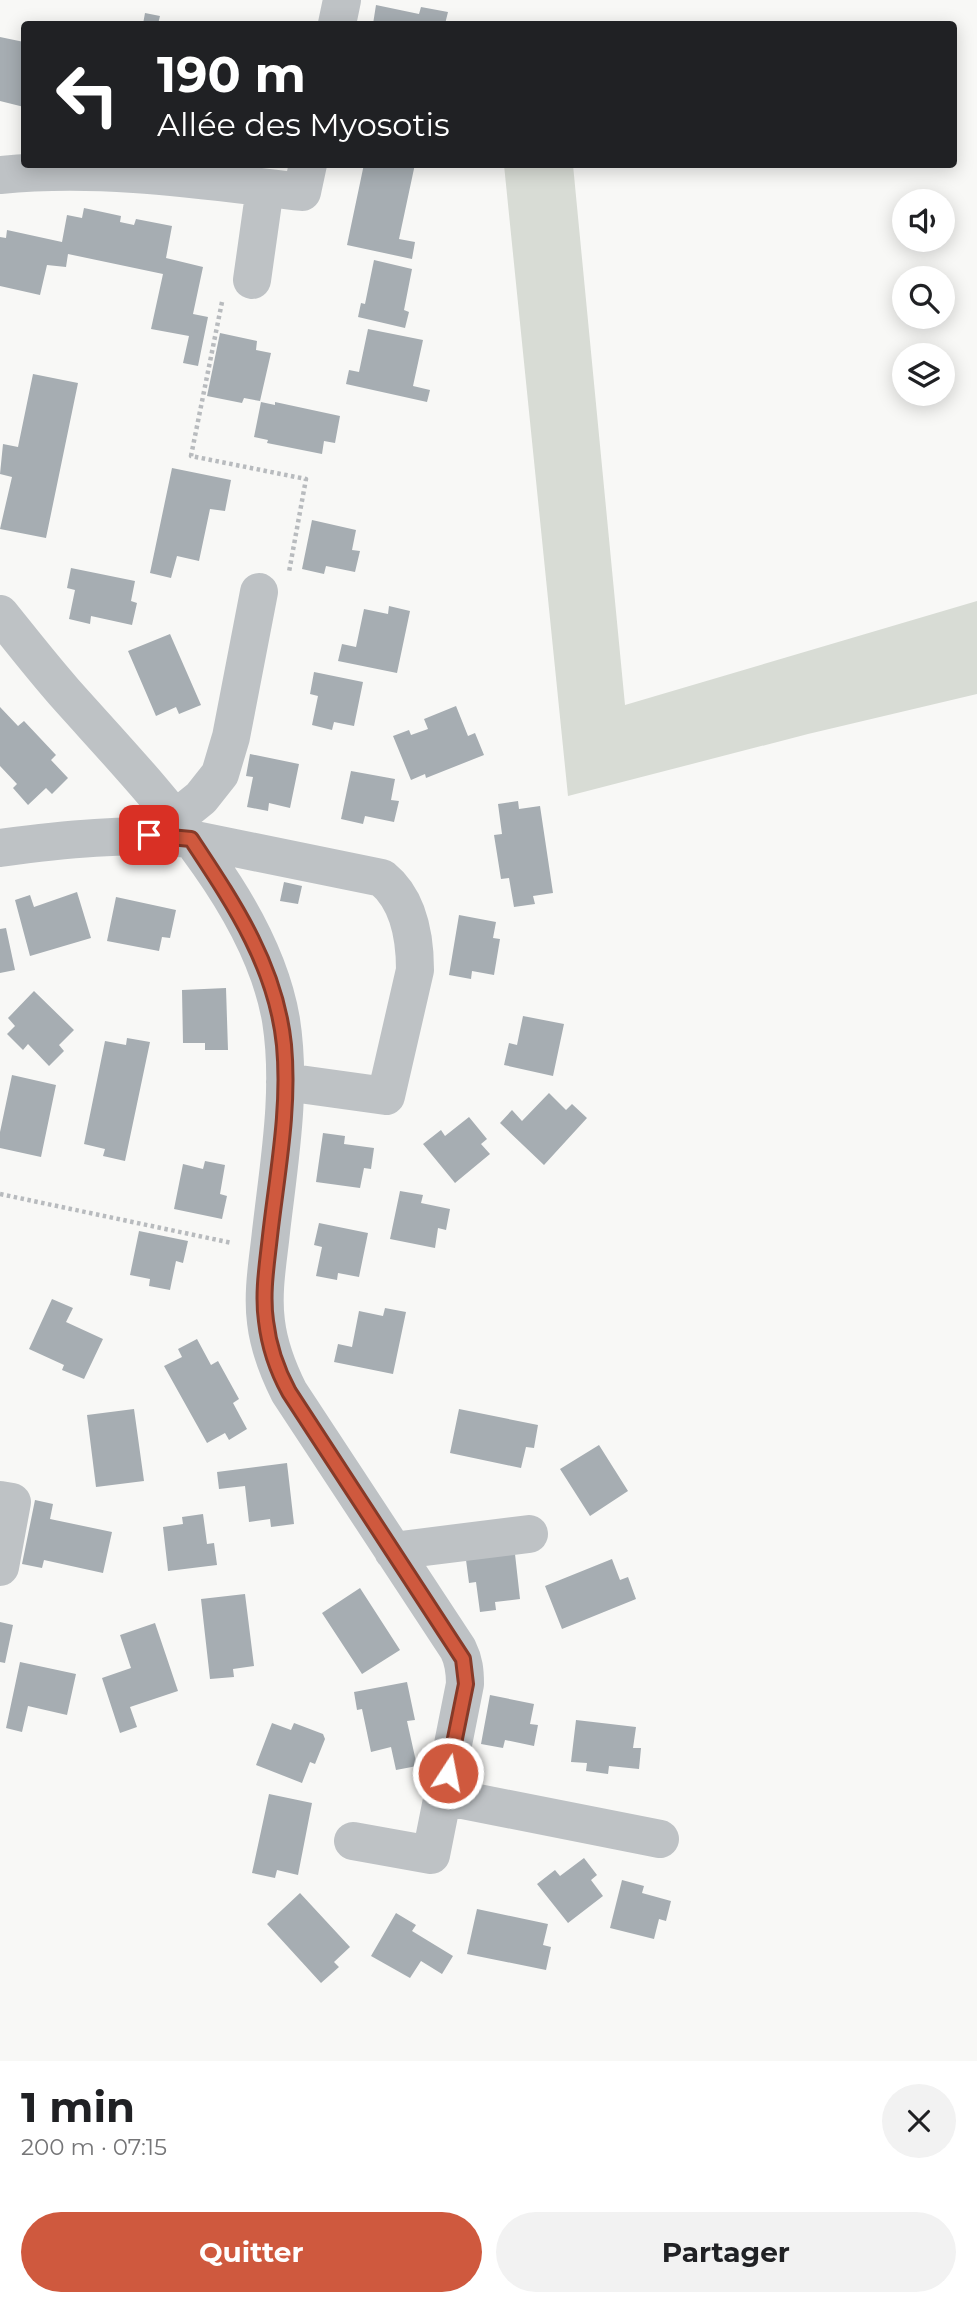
<!DOCTYPE html>
<html lang="fr">
<meta charset="utf-8">
<style>
:root{--surface:#fff;--page:#f2f2f2;--text:#202124;--muted:#757577;--accent:#cf593e}
body{margin:0;font-family:Montserrat,sans-serif;background:var(--page);color:var(--text);height:100vh;display:flex;flex-direction:column;font-size:26px;white-space:nowrap}
*{box-sizing:border-box;margin:0}
p{font-size:23px;color:var(--muted)}
.icon{flex:none;width:38px;height:38px;fill:none;stroke:currentColor;stroke-width:2;stroke-linecap:round;stroke-linejoin:round}
.map{position:relative;height:2061px;overflow:hidden}
.panel{display:flex;flex-direction:column;background:var(--surface);flex:1}
.panel>*{flex:none}
.hud{position:absolute;left:21px;top:21px;width:936px;height:147px;border-radius:7px;box-shadow:0 4px 18px #0003;background:#202124;color:#fff;overflow:hidden}
.buttons{position:absolute;left:892px;top:189px;display:grid;gap:14px}
.buttons a{display:grid;place-items:center;width:63px;height:63px;border-radius:50%;background:var(--surface);box-shadow:0 4px 18px #0003;font-size:35px}
.pin{position:absolute;display:grid;place-items:center;width:60px;height:60px;color:#fff;margin:-30px;border-radius:14px;box-shadow:0 4px 10px #0006}
.me{position:absolute;width:77px;margin:-38px;rotate:11deg;stroke-linejoin:round;filter:drop-shadow(0 0 5px #0008)}
.turn{display:flex;align-items:center;gap:24px;height:147px;padding:0 21px;font-size:32px}
.turn .icon{width:91px;height:91px;stroke-width:2.5}
.turn b{display:block;font-size:49px;line-height:60px}
.round{display:grid;place-items:center;flex:none;width:74px;height:74px;border-radius:37px;background:var(--page)}
.head{display:flex;align-items:center;justify-content:space-between;height:119px;padding:0 21px}
h1{font-size:42px;font-weight:700;line-height:52px}
.button{display:flex;gap:14px;margin-top:auto;padding:14px 21px}
.button a{flex:1;height:80px;border-radius:42px;background:var(--accent);color:#fff;font-size:28px;font-weight:700;line-height:80px;text-align:center}
.button a+a{background:var(--page);color:var(--text)}
.map>svg:first-child{display:block}
.green{fill:#d8dcd5}
.building{fill:#a6adb2}
.lines{fill:none;stroke-linecap:round;stroke-linejoin:round}
.path{stroke:#b8bbbe;stroke-width:4.5;stroke-dasharray:3.5 3.5;stroke-linecap:butt}
.minor{stroke:#bec2c5;stroke-width:38}
.route-casing{stroke:#873a28;stroke-width:18}
.route{stroke:#cf593e;stroke-width:12}
</style>
<div class="map">
<svg width="977" height="2061" viewBox="0 0 977 2061">
<rect width="100%" height="100%" fill="#f8f8f6"/>
<path class="green" d="M504 165H573L625 705 977 601V694L808 734 568 796Z"/>
<path class="building" d="M376 5 419 14 421 7 448 12 445 24H373Z
M145 13 160 16 158 24H143Z
M0 37 24 42V107L0 101Z
M364 164H415L399 239 415 242 412 259 347 245Z
M84 208 121 216 120 222 134 225 136 219 172 226 166 258 203 267 193 314 208 317 198 366 183 363 189 336 151 329 163 274 68 254 66 267 47 265 40 295 0 286V237L6 238 7 230 62 242 67 215 82 218Z
M374 260 412 269 404 310 409 312 405 328 358 317 361 303 365 304Z
M368 329 423 340 413 386 430 390 427 402 346 384 349 370 359 372Z
M220 333 257 341 256 350 271 353 260 401 244 398 242 403 207 396Z
M33 374 78 383 46 538 0 529 12 477 0 474 3 444 18 447Z
M261 402 275 405V402L340 416 335 443 324 441 322 454 267 443 268 440 254 437Z
M172 468 231 480 225 511 210 509 199 561 177 556 171 578 150 573Z
M312 520 356 530 352 550 360 551 355 572 326 566 324 574 302 569Z
M71 568 135 581 131 601 137 603 132 625 91 616 90 624 69 619 75 590 67 588Z
M389 606 410 611 397 673 338 661 342 644 356 647 364 609 388 614Z
M170 634 201 705 179 714 176 707 156 716 128 651Z
M314 672 363 682 354 726 334 722 332 730 312 725 318 696 310 694Z
M456 706 468 736 475 733 484 755 426 778 425 774 411 780 393 736 409 730 411 735 428 729 424 719Z
M0 707 18 726 24 721 56 755 51 760 68 778 52 794 46 788 28 805 13 788 17 784 0 766Z
M250 754 299 764 290 808 269 803 268 811 247 807 253 777 246 776Z
M351 771 395 779 391 800 399 801 394 822 365 816 363 824 341 819Z
M518 801 519 809 540 806 553 893 533 896 535 904 514 907 509 878 501 879 494 835 502 834 498 804Z
M284 882 302 886 298 904 280 901Z
M77 892 91 938 30 956 15 900 30 895 34 907Z
M116 897 176 910 170 938 162 937 159 951 107 941Z
M459 915 496 922 493 938 500 939 494 975 472 971 471 979 449 975Z
M6 928 15 970 0 973V929Z
M226 988 228 1050H205V1043H183L182 990Z
M34 991 74 1030 59 1045 64 1051 49 1066 28 1044 23 1050 7 1034 15 1026 8 1018Z
M523 1016 564 1024 553 1076 504 1065 509 1043 517 1045Z
M127 1038 150 1042 125 1161 103 1156 105 1149 84 1144 105 1041 126 1045Z
M12 1075 56 1085 41 1157 0 1148V1132Z
M549 1093 566 1110 572 1104 587 1118 544 1165 500 1123 512 1110 522 1121Z
M469 1117 487 1139 481 1144 490 1154 455 1183 423 1144 441 1130 445 1136Z
M323 1133 345 1136 344 1144 374 1148 371 1169 364 1168 360 1188 316 1182Z
M205 1161 225 1165 220 1194 227 1196 222 1219 174 1209 183 1164 203 1169Z
M400 1191 423 1195 421 1203 450 1209 446 1230 438 1228 435 1248 390 1239Z
M319 1223 368 1233 359 1277 338 1273 337 1280 316 1276 322 1247 314 1245Z
M139 1231 188 1241 183 1263 176 1261 170 1290 149 1286 150 1279 130 1275Z
M52 1299 73 1308 66 1322 103 1339 84 1379 62 1370 64 1365 29 1349Z
M385 1308 406 1312 393 1374 334 1362 338 1344 352 1347 359 1311 383 1316Z
M197 1339 211 1365 218 1361 239 1399 233 1403 247 1429 229 1440 225 1433 207 1443 164 1366 182 1357 178 1349Z
M134 1409 144 1481 96 1487 87 1415Z
M459 1409 538 1425 534 1448 526 1447 521 1468 450 1453Z
M599 1445 628 1491 590 1516 560 1469Z
M287 1463 294 1524 271 1527 270 1519 249 1522 245 1486 219 1489 217 1472Z
M35 1500 53 1504 50 1519 112 1532 103 1573 44 1560 42 1568 22 1564Z
M203 1514 207 1544 214 1543 217 1565 168 1571 163 1527 183 1524 182 1517Z
M515 1554 520 1599 495 1602 496 1610 480 1612 476 1582 469 1583 466 1560Z
M612 1559 620 1580 628 1577 636 1599 562 1629 545 1586Z
M360 1588 400 1650 362 1674 322 1613Z
M245 1594 254 1666 233 1669 234 1677 210 1679 201 1599Z
M0 1622 13 1625 5 1663 0 1662Z
M155 1623 178 1691 130 1707 137 1727 120 1733 102 1678 131 1668 120 1635Z
M20 1662 76 1674 67 1715 28 1706 22 1732 6 1728Z
M407 1682 415 1720 407 1721 417 1766 396 1770 391 1747 371 1752 362 1709 357 1710 354 1692Z
M490 1695 534 1704 530 1724 538 1725 534 1746 505 1740 503 1748 481 1744Z
M576 1720 636 1727 633 1748H641L639 1769 609 1766 608 1774 586 1771 587 1763 571 1762Z
M272 1723 291 1730 294 1723 323 1734 325 1739 315 1764 310 1762 302 1783 256 1765Z
M269 1794 312 1803 298 1875 277 1870 275 1878 252 1873Z
M584 1858 597 1875 591 1880 603 1896 568 1923 537 1884 555 1870 560 1876Z
M622 1880 644 1886 642 1893 671 1901 666 1921 659 1919 654 1939 610 1928Z
M300 1893 350 1947 334 1962 339 1967 321 1983 267 1924Z
M477 1909 548 1924 543 1945 551 1947 546 1970 467 1954Z
M396 1913 416 1925 412 1931 453 1956 442 1974 421 1961 410 1978 371 1956Z"/>
<g class="lines">
<path class="path" d="M222 302 191 456 306 479 289 572
M0 1194 232 1243"/>
<path class="minor" d="M337 24 342 0
M0 175C102 165 201 180 302 192L308 164
M252 280 265 188
M0 614C21 640 42 667 64 692 144 782 260 897 281 1020 292 1090 279 1162 271 1232 268 1261 262 1292 266 1322 269 1347 278 1370 289 1392L458 1649C464 1661 465 1671 465 1684L431 1855 353 1841
M175 819 201 798 220 774 231 737 259 592
M0 848C64 839 127 833 191 839L382 878C409 900 415 936 415 970L386 1096 285 1082
M0 1500 12 1502 0 1567
M393 1551 529 1534
M443 1796 660 1839"/>
</g>
<g class="lines">
<defs>
<path id="route" d="M149 835 191 839C234 904 276 966 284 1045 290 1109 277 1174 270 1236 267 1264 262 1293 266 1321 269 1347 277 1370 289 1392L463 1659 466 1684 448 1773"/>
</defs>
<use href="#route" class="route-casing"/>
<use href="#route" class="route"/>
</g>
</svg>
<div class="buttons">
<a><svg class="icon" aria-label="sound" viewBox="0 0 24 24"><path d="M4 9h4l5-4v14l-5-4H4zM17 9q2 3 0 6"/></svg></a>
<a><svg class="icon" aria-label="search" viewBox="0 0 24 24"><circle cx="10" cy="10" r="6"/><path d="M15 15l6 6"/></svg></a>
<a><svg class="icon" aria-label="layers" viewBox="0 0 24 24"><path d="M12 4l9 5-9 5-9-5zM3 14l9 5 9-5"/></svg></a>
</div>
<div class="pin" style="left:149px;top:835px;background:#d93025"><svg class="icon" aria-label="arrive" viewBox="0 0 24 24"><path d="M6 21V4h12l-3 4 3 4H6"/></svg></div>
<svg class="me" style="left:448px;top:1773px" viewBox="-20 -20 40 40"><circle r="17" fill="#cf593e" stroke="#fff" stroke-width="3"/><path d="M0-11L8 9 0 5-8 9z" fill="#fff"/></svg>
<div class="hud">
<div class="turn"><svg class="icon" aria-label="left" viewBox="0 0 24 24"><path d="M17 20v-9H6M10 6l-5 5 5 5"/></svg><div><b>190 m</b>Allée des Myosotis</div></div>
</div>
</div>
<section class="panel">
<div class="head"><div><h1>1 min</h1><p>200 m · 07:15</p></div><a class="round"><svg class="icon" aria-label="close" viewBox="0 0 24 24"><path d="M6 6l12 12M18 6L6 18"/></svg></a></div>
<div class="button"><a>Quitter</a><a>Partager</a></div>
</section>
